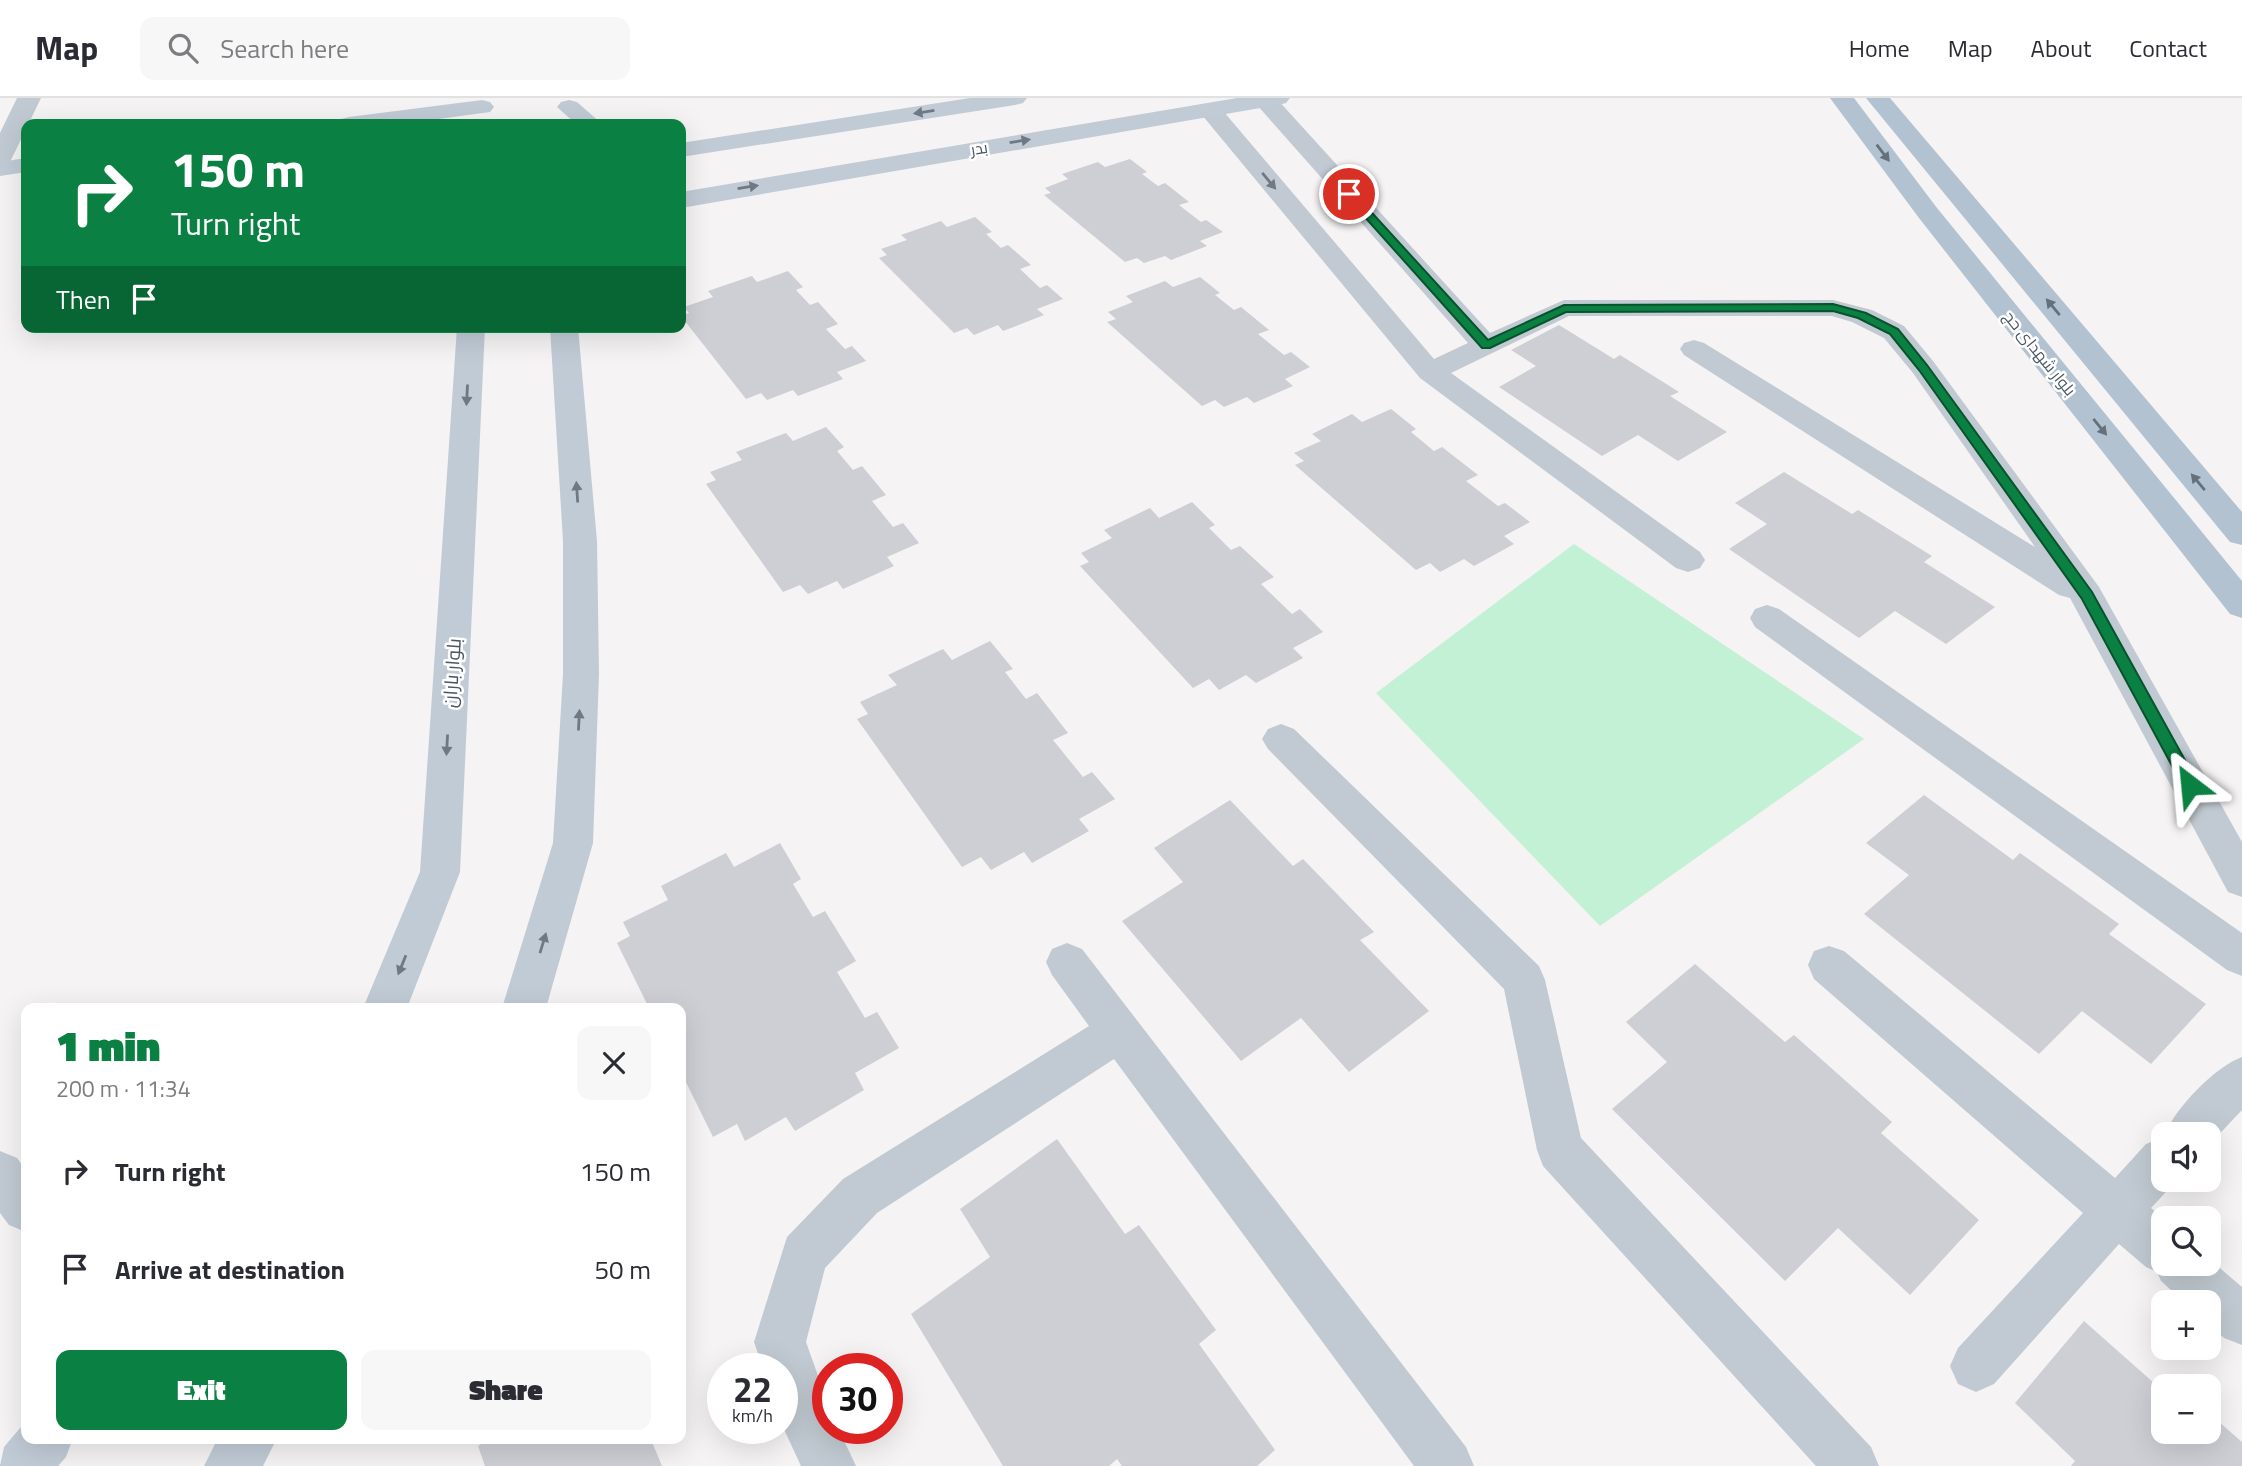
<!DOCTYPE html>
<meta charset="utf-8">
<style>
:root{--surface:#fff;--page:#f7f7f7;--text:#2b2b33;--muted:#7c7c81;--line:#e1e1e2;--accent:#0b8043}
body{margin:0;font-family:"Titillium Web",Cairo,sans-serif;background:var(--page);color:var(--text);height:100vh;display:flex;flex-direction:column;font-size:26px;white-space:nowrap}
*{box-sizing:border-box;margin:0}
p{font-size:23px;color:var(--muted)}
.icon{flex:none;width:38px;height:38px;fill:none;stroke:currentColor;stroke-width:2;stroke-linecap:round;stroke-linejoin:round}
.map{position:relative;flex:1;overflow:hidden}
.drawer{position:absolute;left:21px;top:905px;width:665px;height:441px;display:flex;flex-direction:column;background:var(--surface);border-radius:14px;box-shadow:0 7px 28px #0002}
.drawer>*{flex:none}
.top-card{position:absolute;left:21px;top:21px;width:665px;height:214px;border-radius:14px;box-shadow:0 7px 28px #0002;background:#0b8043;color:#fff;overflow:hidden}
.buttons{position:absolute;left:2151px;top:1024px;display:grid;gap:14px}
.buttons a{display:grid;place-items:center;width:70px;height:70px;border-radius:14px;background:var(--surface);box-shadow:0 7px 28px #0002;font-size:35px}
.speed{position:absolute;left:707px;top:1255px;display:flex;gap:14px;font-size:35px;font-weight:700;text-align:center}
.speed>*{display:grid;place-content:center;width:91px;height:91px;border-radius:50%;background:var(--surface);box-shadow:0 7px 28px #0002;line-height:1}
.speed small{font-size:18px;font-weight:400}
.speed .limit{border:10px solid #d22;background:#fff;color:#111}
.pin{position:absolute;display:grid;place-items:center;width:60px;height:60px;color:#fff;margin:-30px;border:4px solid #fff;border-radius:50%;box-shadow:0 2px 7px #0007}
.me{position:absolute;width:77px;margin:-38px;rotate:331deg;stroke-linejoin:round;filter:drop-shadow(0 0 5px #0008)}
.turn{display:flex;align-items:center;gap:24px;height:147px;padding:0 35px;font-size:32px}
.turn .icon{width:91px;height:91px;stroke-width:2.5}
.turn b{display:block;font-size:49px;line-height:60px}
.then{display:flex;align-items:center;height:66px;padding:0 35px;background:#0003;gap:14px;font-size:26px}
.round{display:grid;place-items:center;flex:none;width:74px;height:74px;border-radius:14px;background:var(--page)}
.summary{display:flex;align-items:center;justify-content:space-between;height:119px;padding:0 35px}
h1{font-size:42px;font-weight:800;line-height:52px;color:var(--accent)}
.action{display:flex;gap:14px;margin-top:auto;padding:14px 35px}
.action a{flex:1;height:80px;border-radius:14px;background:var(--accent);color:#fff;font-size:28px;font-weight:800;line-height:80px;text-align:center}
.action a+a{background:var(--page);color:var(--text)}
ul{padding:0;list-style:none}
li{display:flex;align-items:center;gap:21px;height:98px;padding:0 35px}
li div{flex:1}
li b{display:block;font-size:26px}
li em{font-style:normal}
header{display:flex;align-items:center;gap:42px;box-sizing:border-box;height:98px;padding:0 35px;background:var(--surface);border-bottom:2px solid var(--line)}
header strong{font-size:33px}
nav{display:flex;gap:38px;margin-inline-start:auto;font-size:24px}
.search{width:490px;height:63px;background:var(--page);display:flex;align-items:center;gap:18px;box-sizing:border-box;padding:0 24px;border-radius:14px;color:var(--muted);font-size:26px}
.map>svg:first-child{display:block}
.green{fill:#c3f1d5}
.building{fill:#cdcfd5}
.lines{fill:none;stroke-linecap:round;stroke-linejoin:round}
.street{fill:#c1cad2;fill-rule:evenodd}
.secondary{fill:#c1cbd6;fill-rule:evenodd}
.primary{fill:#b3c2d1;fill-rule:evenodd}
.oneway{fill:#6e7984}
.oneway2{fill:#64717d}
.oneway3{fill:#6e7983}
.route{fill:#0b8043;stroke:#07532c;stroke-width:2}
.labels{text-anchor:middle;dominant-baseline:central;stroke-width:5;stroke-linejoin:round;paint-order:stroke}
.far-street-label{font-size:16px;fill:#4a5661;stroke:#fff}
.street-label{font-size:19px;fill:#4a5661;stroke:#fff}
</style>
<header>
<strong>Map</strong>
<div class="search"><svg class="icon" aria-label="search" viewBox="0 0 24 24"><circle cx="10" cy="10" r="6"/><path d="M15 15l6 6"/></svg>Search here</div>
<nav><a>Home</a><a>Map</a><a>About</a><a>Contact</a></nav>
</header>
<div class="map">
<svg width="2242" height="1368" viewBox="0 0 2242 1368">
<rect width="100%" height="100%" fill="#f5f3f3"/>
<path class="green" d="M1574 446 1864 641 1600 828 1376 595Z"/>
<path class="building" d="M1130 61 1147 74 1142 76 1158 88 1165 85 1189 104 1179 107 1201 124 1206 122 1223 134 1200 143 1207 148 1171 162 1165 158 1144 165 1137 160 1125 164 1044 97 1051 95 1045 90 1068 81 1062 76 1098 64 1105 69Z
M975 119 992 134 986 136 1001 150 1008 147 1031 167 1020 171 1040 190 1047 187 1063 201 1037 211 1044 217 1003 233 998 227 974 237 967 230 954 235 879 160 887 157 881 151 907 142 901 137 941 123 947 129Z
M788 173 803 189 796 192 810 207 818 204 838 226 826 231 845 251 852 248 866 263 837 274 843 281 798 298 793 292 767 302 761 295 746 301 681 218 689 215 684 209 713 199 708 193 752 178 757 184Z
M1200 179 1220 195 1215 197 1234 212 1241 209 1269 232 1258 236 1284 257 1291 254 1310 269 1285 281 1293 288 1254 305 1247 299 1224 309 1215 302 1202 308 1107 224 1116 221 1108 214 1133 204 1126 198 1165 183 1173 189Z
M1559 227 1614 261 1620 257 1679 294 1670 298 1727 334 1678 363 1638 337 1602 358 1499 289 1536 268 1511 252Z
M1391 311 1416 331 1411 334 1434 353 1442 349 1478 377 1466 383 1498 408 1505 405 1530 424 1504 438 1514 446 1474 468 1464 461 1440 474 1430 465 1416 472 1295 367 1304 363 1294 355 1321 343 1312 336 1352 316 1362 324Z
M826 329 844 349 837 353 853 372 862 368 886 397 872 403 893 429 903 425 919 445 887 459 894 468 843 491 837 483 808 496 800 487 783 494 706 386 716 382 710 374 742 362 736 354 786 335 793 343Z
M1784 374 1852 416 1858 412 1932 458 1924 464 1995 509 1946 546 1895 513 1859 540 1729 451 1767 426 1735 405Z
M1192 404 1215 427 1209 430 1231 452 1240 448 1274 479 1261 486 1292 516 1300 511 1323 534 1293 550 1303 560 1256 585 1246 577 1219 592 1209 581 1193 590 1080 468 1089 464 1081 455 1112 440 1104 432 1150 410 1159 420Z
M990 543 1013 571 1005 574 1026 601 1037 595 1068 635 1053 642 1083 679 1092 674 1115 701 1079 721 1089 733 1032 765 1024 754 991 772 981 759 962 769 857 621 868 616 860 604 897 587 888 577 943 551 952 562Z
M1924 697 2013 762 2020 755 2119 826 2109 836 2206 906 2151 966 2082 913 2039 956 1864 816 1909 777 1866 745Z
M1230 702 1293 768 1303 761 1374 834 1360 842 1429 913 1349 974 1301 920 1241 963 1122 823 1183 784 1154 750Z
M780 745 801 781 793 786 813 819 825 813 856 863 837 874 865 920 877 914 899 950 855 975 864 992 795 1033 786 1019 745 1043 737 1026 713 1039 681 974V910H649L617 845 630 838 623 824 668 802 661 788 726 755 734 769Z
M1695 866 1785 944 1794 937 1892 1024 1881 1035 1979 1122 1910 1197 1838 1130 1785 1183 1612 1011 1667 964 1626 924Z
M1057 1041 1125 1136 1139 1127 1216 1232 1199 1246 1275 1352 1257 1368H1122L1117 1361 1109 1368H1003L911 1216 990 1159 960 1111Z
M2084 1223 2163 1293V1334H2208L2211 1336 2219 1324 2242 1344V1368H2071L2075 1363 2015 1305Z
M490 1340H657L652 1344 662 1368H485L478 1348Z"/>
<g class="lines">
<path class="street" d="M17 0H41L12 60 9 65 0 67V35Z
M1255 0H1276L1490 235 1564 202H1833L1872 212 1904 228 1933 263 2099 489 2242 744V799L2228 794 2070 500 2059 497 1684 257 1680 251 1684 245 1694 242 1704 245 2035 449 1913 275 1884 240 1852 224 1832 218H1569L1451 275 1700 454 1705 462 1700 470 1688 474 1676 470 1420 280 1202 17 1198 12 1202 7H1218L1434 261 1468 245 1257 7Z
M1767 507 1779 511 2242 835V878L2227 872 1755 529 1750 520 1755 511Z
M1281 626 1294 631 1539 868 1545 882 1581 1040 1871 1349 1879 1368H1816L1543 1068 1537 1052 1504 891 1268 651 1262 641 1268 631Z
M1067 845 1082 851 1466 1349 1474 1368H1414L1114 961 877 1115 825 1170 806 1244 828 1306V1330H838L856 1368H801L782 1327V1270H763L754 1244 787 1139 843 1081 1089 928 1052 877 1046 864 1052 851Z
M1829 848 1844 853 2115 1080 2146 1046 2163 1039V1082H2177L2151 1110 2163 1120V1166H2208V1160L2242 1189V1247L2224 1240 2208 1226V1204H2184L2161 1183 2157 1174 2146 1169 2119 1146 1994 1286 1976 1294 1958 1286 1950 1268 1958 1250 2083 1115 1814 881 1808 867 1814 853Z
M2242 959V1012L2208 1048V1036H2165C2176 1009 2215 969 2242 959Z
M0 1053 17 1060 26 1072V1134L9 1127 0 1115Z"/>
<path class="secondary" d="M970 0H1027L1023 5 1015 7 681 59V45Z
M1237 0H1290L1286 5 1278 7 681 110V94Z
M482 2 490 4 494 9 490 14 402 26H337L341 21 349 19Z
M569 2 577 4 602 26H576L557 9 561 4Z
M26 60V74L0 78V64Z
M457 229H485L460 774 407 910H363L420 774Z
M550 229H578L597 443 599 576 593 745 546 910H502L553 745 563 576V443Z
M26 1323V1340H73L66 1359 58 1368H0L4 1349Z
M218 1340H277L263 1368H204Z"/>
<path class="primary" d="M1830 0H1854L1937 110 2242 483V520L2230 516 1919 120Z
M1866 0H1890L2242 414V447L2230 444Z"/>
</g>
<defs><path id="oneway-solid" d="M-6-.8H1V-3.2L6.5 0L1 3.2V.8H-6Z" transform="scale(1.75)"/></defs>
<g class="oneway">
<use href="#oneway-solid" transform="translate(924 14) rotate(171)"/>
<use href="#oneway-solid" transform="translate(1020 43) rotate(-9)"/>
<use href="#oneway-solid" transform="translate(748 89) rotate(-9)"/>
<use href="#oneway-solid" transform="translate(467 297) rotate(93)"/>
<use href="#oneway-solid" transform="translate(577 394) rotate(-94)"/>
<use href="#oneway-solid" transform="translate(579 622) rotate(-87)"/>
<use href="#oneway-solid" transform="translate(447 647) rotate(93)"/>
<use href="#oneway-solid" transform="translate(543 845) rotate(-73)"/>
<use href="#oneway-solid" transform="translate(402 867) rotate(112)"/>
</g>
<g class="oneway2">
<use href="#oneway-solid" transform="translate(1883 55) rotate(53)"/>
<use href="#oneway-solid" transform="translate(2053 209) rotate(-130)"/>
<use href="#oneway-solid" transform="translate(2100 329) rotate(51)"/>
<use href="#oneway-solid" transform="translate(2198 384) rotate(-130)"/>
</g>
<use class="oneway3" href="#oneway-solid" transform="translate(1269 83) rotate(50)"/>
<path class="route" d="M1346 94H1353L1488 242 1564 207 1833 206 1866 215 1898 231 1927 267 2092 494 2196 682 2198 687 2196 692H2185L2082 501 1919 272 1890 236 1858 220 1833 213 1566 214 1490 250H1482L1346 98Z"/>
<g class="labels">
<g class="far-street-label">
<text transform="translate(979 50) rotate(-9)">بدر</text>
<text transform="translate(2040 255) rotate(51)">بلوار شهدای حج</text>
</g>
<g class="street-label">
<text transform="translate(451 575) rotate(-86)">بلوار باران</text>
</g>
</g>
</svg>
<div class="buttons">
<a><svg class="icon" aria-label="sound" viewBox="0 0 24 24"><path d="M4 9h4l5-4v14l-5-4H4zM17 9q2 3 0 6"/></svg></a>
<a><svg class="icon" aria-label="search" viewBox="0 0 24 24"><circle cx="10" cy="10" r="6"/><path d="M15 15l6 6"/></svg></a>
<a>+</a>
<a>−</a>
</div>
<div class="speed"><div>22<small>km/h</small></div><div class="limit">30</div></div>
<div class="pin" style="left:1349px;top:96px;background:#d93025"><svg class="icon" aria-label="arrive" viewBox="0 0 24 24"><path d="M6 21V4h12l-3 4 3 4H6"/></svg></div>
<svg class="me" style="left:2190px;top:687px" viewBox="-20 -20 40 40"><path d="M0-17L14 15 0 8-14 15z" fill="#0b8043" stroke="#fff" stroke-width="4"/></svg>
<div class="top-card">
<div class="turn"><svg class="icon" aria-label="right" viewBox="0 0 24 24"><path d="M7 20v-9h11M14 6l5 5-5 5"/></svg><div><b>150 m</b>Turn right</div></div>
<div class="then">Then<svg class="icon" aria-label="arrive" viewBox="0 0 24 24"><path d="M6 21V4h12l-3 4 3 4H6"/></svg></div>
</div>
<section class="drawer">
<div class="summary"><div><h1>1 min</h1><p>200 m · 11:34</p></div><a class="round"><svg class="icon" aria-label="close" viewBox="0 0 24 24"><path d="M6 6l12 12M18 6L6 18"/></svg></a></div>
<ul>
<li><svg class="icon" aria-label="right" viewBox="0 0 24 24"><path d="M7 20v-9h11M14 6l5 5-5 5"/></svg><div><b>Turn right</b></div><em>150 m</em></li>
<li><svg class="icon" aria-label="arrive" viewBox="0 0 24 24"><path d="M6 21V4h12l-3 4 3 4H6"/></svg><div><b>Arrive at destination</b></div><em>50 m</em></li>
</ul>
<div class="action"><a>Exit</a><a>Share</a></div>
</section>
</div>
